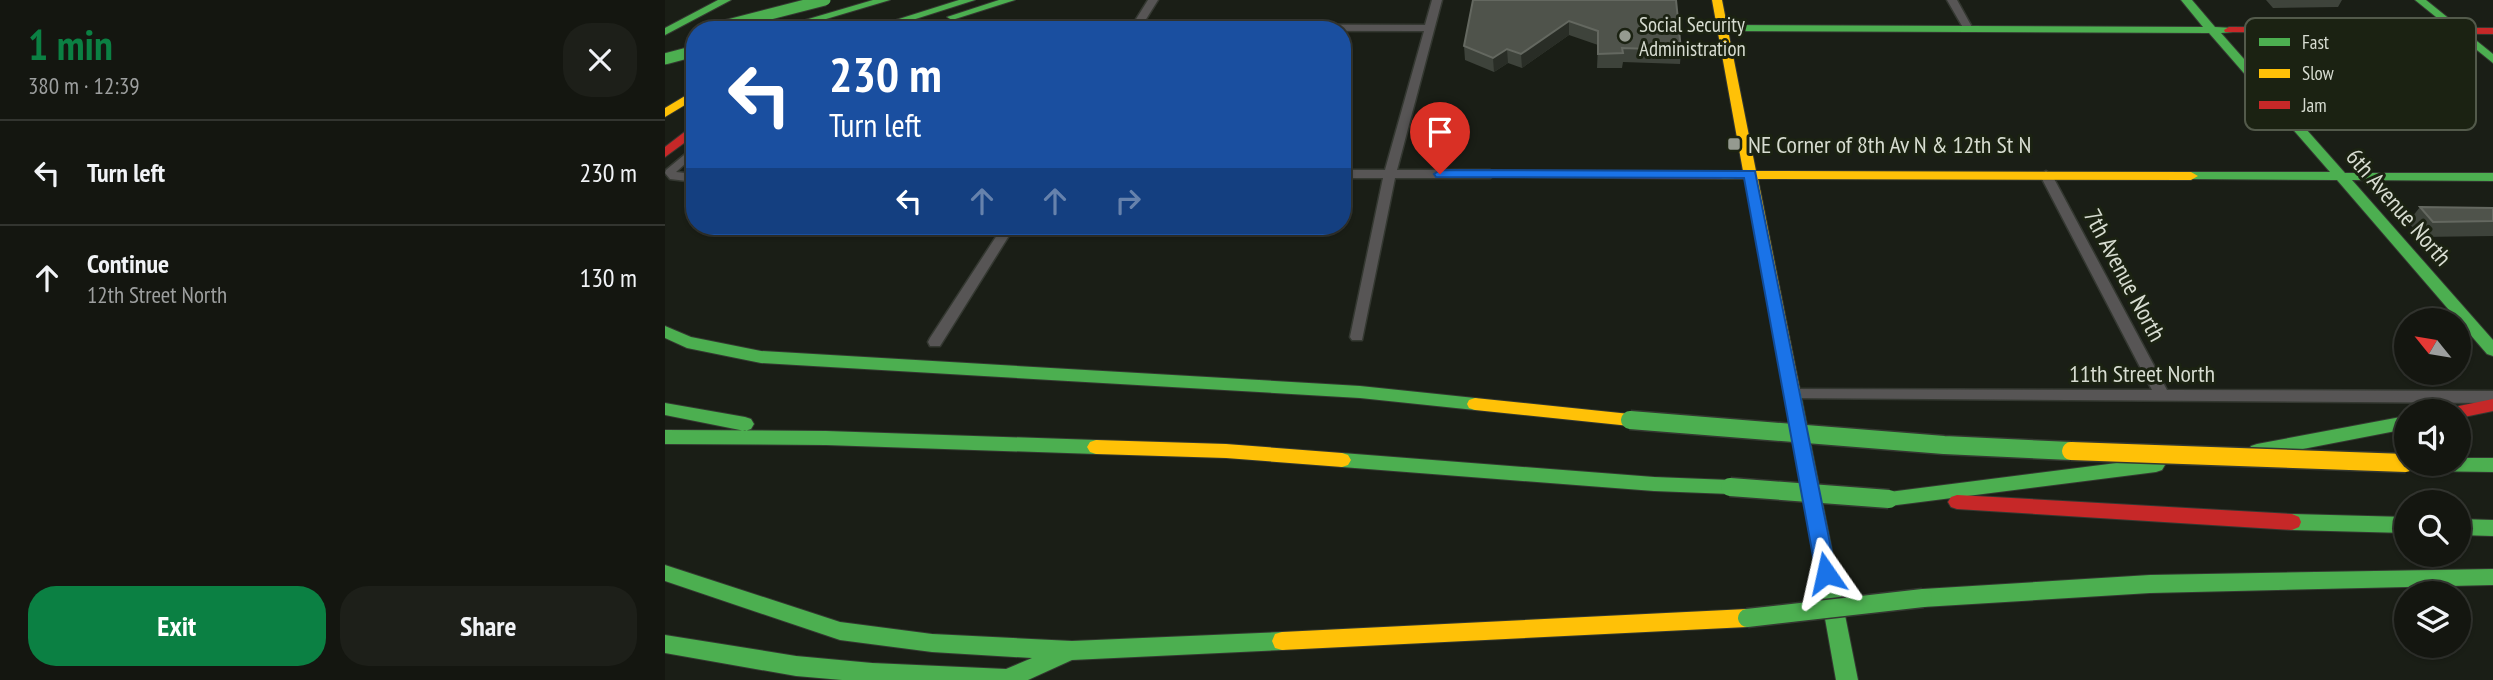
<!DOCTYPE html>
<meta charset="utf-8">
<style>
:root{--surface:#141610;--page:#1d1f19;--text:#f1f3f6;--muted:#9d9f9f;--line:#333530;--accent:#0b8043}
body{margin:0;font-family:"PT Sans Narrow",sans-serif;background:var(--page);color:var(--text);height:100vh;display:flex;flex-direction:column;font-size:26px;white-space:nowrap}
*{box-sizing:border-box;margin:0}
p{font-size:23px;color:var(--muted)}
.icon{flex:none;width:38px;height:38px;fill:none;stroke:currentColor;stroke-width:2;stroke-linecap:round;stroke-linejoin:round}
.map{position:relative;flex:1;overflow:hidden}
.drawer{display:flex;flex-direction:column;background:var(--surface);width:665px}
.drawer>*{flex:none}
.banner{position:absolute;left:21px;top:21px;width:665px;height:214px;border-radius:28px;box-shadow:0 2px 5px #0004,0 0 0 2px var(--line);background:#1a4fa0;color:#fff;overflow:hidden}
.needle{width:46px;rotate:300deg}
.fabs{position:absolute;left:1729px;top:308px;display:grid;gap:14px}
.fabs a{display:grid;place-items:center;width:77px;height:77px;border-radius:50%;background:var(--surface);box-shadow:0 2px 5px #0004,0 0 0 2px var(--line);font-size:35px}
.pin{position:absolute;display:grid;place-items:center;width:60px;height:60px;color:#fff;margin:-72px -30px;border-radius:50% 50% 50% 0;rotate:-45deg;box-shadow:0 0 7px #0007}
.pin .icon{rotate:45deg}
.me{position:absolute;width:77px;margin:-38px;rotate:349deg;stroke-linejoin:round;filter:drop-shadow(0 0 5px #0008)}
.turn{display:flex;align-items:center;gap:24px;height:147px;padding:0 28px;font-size:32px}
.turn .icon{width:91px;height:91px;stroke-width:2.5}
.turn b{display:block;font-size:49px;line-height:60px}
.lanes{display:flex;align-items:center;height:66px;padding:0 28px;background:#0003;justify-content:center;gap:35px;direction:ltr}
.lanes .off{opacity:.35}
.round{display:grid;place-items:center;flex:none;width:74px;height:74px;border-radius:28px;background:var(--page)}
.headline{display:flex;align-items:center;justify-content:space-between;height:119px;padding:0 28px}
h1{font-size:42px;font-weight:600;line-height:52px;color:var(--accent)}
.action{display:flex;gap:14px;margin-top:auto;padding:14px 28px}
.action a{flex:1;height:80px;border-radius:28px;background:var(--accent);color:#fff;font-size:28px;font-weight:600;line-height:80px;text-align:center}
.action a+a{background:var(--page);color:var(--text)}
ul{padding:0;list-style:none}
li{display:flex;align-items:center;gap:21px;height:105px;padding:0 28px;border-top:2px solid var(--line)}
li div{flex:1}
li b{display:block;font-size:26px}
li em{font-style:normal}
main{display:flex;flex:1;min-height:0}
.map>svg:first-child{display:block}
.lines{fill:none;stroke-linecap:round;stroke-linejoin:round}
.street-casing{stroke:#343831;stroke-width:3}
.fast-casing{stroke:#343831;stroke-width:2}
.slow-casing{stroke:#343831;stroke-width:2}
.jam-casing{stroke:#343831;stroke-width:2}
.street{fill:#575555;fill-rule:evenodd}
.fast{fill:#4caf50;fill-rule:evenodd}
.slow{fill:#ffc107;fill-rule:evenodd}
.jam{fill:#c62828;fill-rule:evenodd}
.fast-bridge-far1-casing{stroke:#343831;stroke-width:13;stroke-linecap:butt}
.fast-bridge-casing{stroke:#343831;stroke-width:21;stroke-linecap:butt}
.slow-bridge-casing{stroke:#343831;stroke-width:21;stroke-linecap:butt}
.fast-bridge-far1{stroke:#4caf50;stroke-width:11}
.fast-bridge{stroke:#4caf50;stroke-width:18}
.slow-bridge{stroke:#ffc107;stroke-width:18}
.wall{fill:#3e433b}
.shaded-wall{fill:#292d26}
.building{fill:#4f534b;stroke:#646860;stroke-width:2}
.route{fill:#1a73e8;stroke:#114b97;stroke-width:2}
.poi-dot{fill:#959a90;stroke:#1b2212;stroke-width:2.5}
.labels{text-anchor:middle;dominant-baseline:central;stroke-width:6;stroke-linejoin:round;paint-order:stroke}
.far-poi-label{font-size:21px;fill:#d7dcd1;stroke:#1b2212;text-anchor:start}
.poi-label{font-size:24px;fill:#d7dcd1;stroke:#1b2212;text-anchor:start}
.street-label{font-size:24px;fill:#d7dcd1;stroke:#1b2212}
.key{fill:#1b2212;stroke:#535a4b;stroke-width:2}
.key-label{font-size:19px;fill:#d7dcd1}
</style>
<main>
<section class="drawer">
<div class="headline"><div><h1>1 min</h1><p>380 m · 12:39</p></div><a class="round"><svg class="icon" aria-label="close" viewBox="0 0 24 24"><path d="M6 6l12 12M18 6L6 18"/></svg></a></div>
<ul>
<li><svg class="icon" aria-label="left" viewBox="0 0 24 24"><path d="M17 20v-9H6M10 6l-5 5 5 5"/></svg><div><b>Turn left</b></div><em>230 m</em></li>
<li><svg class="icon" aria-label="ahead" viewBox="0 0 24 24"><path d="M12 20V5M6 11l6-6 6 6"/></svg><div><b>Continue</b><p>12th Street North</p></div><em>130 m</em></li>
</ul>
<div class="action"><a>Exit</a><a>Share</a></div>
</section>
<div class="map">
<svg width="1828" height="680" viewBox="0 0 1828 680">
<rect width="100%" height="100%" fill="#1a1e16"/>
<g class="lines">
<defs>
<path id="street" d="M483 0H493L478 24 760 25 767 0H777L732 170H825L831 174 825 178H730L697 340H687L685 337 718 178H677V170H720L759 31 265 30 288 23 468 24Z
M1282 0H1292L1308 29 1306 31H1300Z
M30 146V155L11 172 30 174V182L5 179 0 173 1 170Z
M1381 171 1387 175 1502 390 1828 391V403L1122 398 1120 394 1122 390 1127 389 1487 390 1375 175Z
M338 226H350L275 346H265L263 342 265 338Z"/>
<path id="fast" d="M53 0H66L0 35V28Z
M208 0H225L124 30H106Z
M294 0H310L216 30H199Z
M334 0H350L287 20 282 17Z
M1516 0H1527L1550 27 1568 28V32L1556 33 1680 173H1828V181L1687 180 1828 340V356L1822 354 1672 180 1521 179 1519 176 1526 172H1665L1544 33 1057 31 1052 28 1057 25 1538 27Z
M1750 0H1761L1828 54V63Z
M0 326 26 337 96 351 695 386 810 398 816 400 818 404 816 408 810 410 695 398 96 363 22 348 0 338Z
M1127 384 1133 386 1135 390 1193 680H1171L1119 390 1121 386Z
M0 403 80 417 86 419 89 424 86 429 80 431 0 415Z
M1741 416V429L1592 458 1586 456 1583 451 1586 446 1592 444Z
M0 430 161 431 431 440 437 442 440 447 437 452 431 454 161 445 0 444Z
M677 453 989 477 1065 480 1071 482 1074 487 1071 492 1065 494 989 491 677 467 671 465 668 460 671 455Z
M1491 458 1497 460 1500 465 1497 470 1491 472 1224 506 1218 504 1215 499 1218 494 1224 492Z
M1794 458H1828V472L1756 471 1750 469 1747 464H1794Z
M1627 514 1741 517V533L1627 530 1620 527 1618 522 1620 517Z
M1794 519 1828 520V536L1794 535Z
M0 565 175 622 267 634 407 641 617 632 624 634 627 641 624 648 617 650 407 660 363 680H177L131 676 0 653V635L131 656 207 663 341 669 367 658 267 652 175 640 0 581Z
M1828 569V585L1485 593 1258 607 1251 604 1248 598 1251 592 1258 589 1485 575Z"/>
<path id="slow" d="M1047 0H1057L1091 171 1526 172 1533 176 1526 180 1093 179 1135 390 1133 394H1121L1080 179H1056L1049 175 1056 171H1078Z
M30 90V99L0 117V108Z
M810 398 965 414 971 415 973 420 971 425 965 426 810 410 804 408 802 404 804 400Z
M431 440 561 444 677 453 683 455 686 460 683 465 677 467 561 458 431 454 425 452 422 447 425 442Z
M1082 609 1089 612 1092 618 1089 624 1082 627 617 650 610 648 607 641 610 634 617 632Z"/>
<path id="jam" d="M1564 27 1828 28V34L1560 32 1559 30Z
M30 124V135L0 157V147Z
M825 170 1056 171 1063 175 1056 179 820 177V171Z
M1828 399V411L1794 418V411H1786L1794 406Z
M1292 495 1627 514 1634 517 1636 522 1634 527 1627 530 1292 509 1286 507 1283 502 1286 497Z"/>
</defs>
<use href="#street" class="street-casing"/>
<use href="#fast" class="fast-casing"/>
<use href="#slow" class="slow-casing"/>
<use href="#jam" class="jam-casing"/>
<use href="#street" class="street"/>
<use href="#fast" class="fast"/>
<use href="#slow" class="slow"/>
<use href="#jam" class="jam"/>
<defs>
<path id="fast-bridge-far1" d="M43 30 160 0
M0 59 30 51"/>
<path id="fast-bridge" d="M965 420 1279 445 1406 451
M1065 487 1224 499
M1082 618 1258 598"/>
<path id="slow-bridge" d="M1406 451 1741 463"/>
</defs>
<use href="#fast-bridge-far1" class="fast-bridge-far1-casing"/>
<use href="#fast-bridge" class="fast-bridge-casing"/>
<use href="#slow-bridge" class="slow-bridge-casing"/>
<use href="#fast-bridge-far1" class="fast-bridge-far1"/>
<use href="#fast-bridge" class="fast-bridge"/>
<use href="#slow-bridge" class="slow-bridge"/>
</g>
<path class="wall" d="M808 0H1011L1016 50 1015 64 958 62 957 68H932L933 45 904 35 857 68 843 63 829 72 800 60 799 46Z
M1601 0H1677L1673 7 1608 8Z
M1755 207 1828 208V236L1756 237 1743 222Z"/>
<path class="shaded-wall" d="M904 21V35L857 68 856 54Z
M842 49 843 63 829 72 828 58Z"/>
<path class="building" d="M808 0H1011L1016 50 957 48 958 53 933 54V31L904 21 856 54 842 49 828 58 799 46Z
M1755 207 1828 208V221L1768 222Z"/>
<path class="route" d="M775 170 1090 171 1171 573 1168 579 1161 582 1154 579 1151 573 1079 178 771 177 769 174Z"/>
<g class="poi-dot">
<circle cx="960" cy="36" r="7"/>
<rect x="1062" y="137" width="14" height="14" rx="3.5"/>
</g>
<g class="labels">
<g class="far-poi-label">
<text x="974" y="24">Social Security<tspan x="974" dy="24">Administration</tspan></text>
</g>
<g class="poi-label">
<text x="1083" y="144">NE Corner of 8th Av N &amp; 12th St N</text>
</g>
<g class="street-label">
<text transform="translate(1734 207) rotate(49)">6th Avenue North</text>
<text transform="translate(1460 275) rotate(62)">7th Avenue North</text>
<text x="1477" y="373">11th Street North</text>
</g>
</g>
<rect x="1580" y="18" width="231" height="112" rx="10" class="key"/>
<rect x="1594" y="38" width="31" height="8" fill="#4caf50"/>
<rect x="1594" y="69" width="31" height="9" fill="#ffc107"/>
<rect x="1594" y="101" width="31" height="8" fill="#c62828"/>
<g class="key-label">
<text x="1637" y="49">Fast</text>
<text x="1637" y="80">Slow</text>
<text x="1637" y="112">Jam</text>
</g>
</svg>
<div class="fabs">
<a><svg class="needle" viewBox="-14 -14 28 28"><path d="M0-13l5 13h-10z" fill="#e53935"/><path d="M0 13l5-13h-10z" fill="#9d9f9f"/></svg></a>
<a><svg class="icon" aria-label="sound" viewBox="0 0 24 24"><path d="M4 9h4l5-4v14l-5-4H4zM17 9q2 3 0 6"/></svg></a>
<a><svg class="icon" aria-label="search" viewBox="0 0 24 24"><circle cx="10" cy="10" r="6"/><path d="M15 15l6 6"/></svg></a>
<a><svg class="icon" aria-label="layers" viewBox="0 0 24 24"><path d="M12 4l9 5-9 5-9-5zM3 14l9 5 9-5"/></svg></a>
</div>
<div class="pin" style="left:775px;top:174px;background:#d93025"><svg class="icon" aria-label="arrive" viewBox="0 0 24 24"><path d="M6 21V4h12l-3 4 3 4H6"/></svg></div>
<svg class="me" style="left:1161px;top:573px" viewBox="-20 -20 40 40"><path d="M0-17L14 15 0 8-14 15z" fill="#1a73e8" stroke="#fff" stroke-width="4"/></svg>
<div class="banner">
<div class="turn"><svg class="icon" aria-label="left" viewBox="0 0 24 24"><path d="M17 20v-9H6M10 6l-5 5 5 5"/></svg><div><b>230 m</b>Turn left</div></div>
<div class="lanes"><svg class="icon" aria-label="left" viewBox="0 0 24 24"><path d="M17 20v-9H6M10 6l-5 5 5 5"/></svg><svg class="icon off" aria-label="ahead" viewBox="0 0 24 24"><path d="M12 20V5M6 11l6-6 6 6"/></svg><svg class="icon off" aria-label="ahead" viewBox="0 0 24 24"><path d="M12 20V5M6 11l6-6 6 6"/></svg><svg class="icon off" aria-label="right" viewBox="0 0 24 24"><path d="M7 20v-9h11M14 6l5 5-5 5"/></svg></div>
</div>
</div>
</main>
